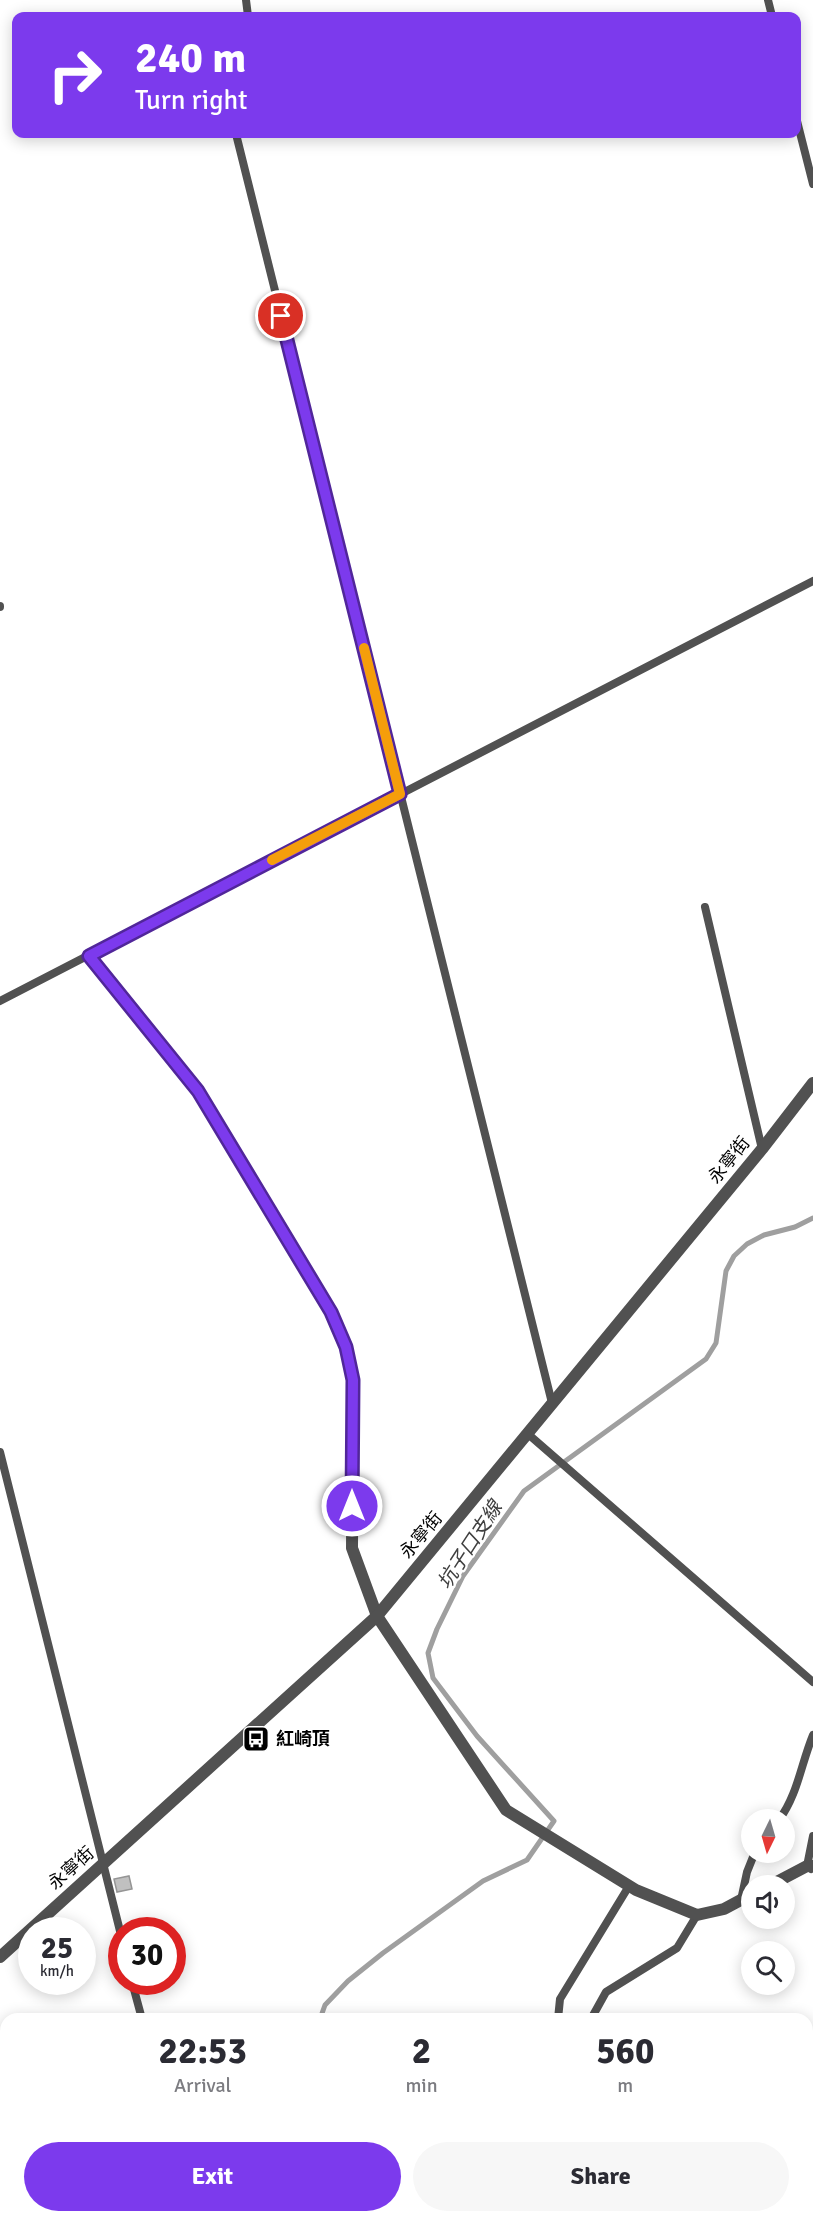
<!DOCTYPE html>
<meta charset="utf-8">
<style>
:root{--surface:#fff;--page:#f7f7f7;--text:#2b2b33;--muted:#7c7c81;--accent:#7c3aed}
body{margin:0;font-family:Signika,"Noto Sans TC",sans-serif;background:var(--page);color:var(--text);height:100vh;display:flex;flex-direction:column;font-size:22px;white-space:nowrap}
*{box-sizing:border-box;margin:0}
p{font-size:20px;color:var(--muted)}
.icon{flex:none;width:33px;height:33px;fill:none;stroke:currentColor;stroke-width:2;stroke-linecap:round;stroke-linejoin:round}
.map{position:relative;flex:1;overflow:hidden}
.drawer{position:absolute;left:0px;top:2013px;width:813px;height:210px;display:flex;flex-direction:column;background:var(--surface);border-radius:18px 18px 0 0;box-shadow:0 3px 15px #0003}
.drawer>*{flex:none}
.guide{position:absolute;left:12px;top:12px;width:789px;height:126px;border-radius:12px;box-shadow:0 3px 15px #0003;background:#7c3aed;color:#fff;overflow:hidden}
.needle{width:39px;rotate:185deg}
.buttons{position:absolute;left:741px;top:1809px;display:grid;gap:12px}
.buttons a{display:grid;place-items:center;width:54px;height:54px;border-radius:50%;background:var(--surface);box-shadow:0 3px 15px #0003;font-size:30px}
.speed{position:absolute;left:18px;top:1917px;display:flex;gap:12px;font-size:30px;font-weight:700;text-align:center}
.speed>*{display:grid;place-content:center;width:78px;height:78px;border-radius:50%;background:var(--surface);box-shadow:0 3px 15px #0003;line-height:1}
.speed small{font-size:15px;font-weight:400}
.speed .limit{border:9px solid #d22;background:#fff;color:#111}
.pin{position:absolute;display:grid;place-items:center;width:51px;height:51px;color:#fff;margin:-26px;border:3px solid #fff;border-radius:50%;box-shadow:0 2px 6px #0007}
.me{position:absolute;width:66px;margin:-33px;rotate:0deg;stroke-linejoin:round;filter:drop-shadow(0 0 4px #0008)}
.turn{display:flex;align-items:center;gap:21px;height:126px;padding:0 24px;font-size:27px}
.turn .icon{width:78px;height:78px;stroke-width:2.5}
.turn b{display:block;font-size:42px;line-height:51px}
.eta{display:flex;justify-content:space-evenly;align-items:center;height:102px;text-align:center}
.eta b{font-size:36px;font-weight:700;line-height:42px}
.button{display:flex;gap:12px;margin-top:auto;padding:12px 24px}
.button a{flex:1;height:69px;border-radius:36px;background:var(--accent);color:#fff;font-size:24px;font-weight:700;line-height:69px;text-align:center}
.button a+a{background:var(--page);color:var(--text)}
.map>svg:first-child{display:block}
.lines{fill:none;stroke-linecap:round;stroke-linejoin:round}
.stream{stroke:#9f9f9f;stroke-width:5}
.building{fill:#c0c0c0;stroke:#959595;stroke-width:1.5}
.service{stroke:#515151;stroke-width:8}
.minor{stroke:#515151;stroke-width:12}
.tertiary{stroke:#515151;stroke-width:12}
.route-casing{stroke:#51269a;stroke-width:15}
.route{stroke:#7c3aed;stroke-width:10}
.slow{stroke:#f59e0b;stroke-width:10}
.labels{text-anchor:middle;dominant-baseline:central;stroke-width:4.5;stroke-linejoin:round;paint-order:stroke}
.street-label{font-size:18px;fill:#000;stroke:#fff}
.poi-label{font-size:18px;font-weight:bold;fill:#000;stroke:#fff;text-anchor:start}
.water-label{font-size:20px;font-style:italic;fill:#404040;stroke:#fff}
</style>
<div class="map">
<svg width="813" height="2223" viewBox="0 0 813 2223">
<rect width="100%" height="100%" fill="#fff"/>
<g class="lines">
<path class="stream" d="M320 2019 325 2005 348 1981 383 1953 483 1881 527 1860 554 1821 477 1736 433 1678 428 1653 437 1629 463 1576 524 1491 706 1359 716 1343 726 1271 734 1256 747 1244 764 1235 795 1227 813 1218
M299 2217V2223"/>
</g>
<path class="building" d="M129 1876 132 1889 117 1892 114 1879Z"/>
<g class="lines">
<path class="service" d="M246 0 248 16
M768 0 772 16
M796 117 813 184
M236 134 552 1403
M0 606V607
M705 907 762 1149
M0 1001 813 581
M528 1434 813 1682
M0 1452 122 1939
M779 1820C798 1794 801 1764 813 1735
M811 1869 807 1866 813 1836
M741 1900 747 1872 755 1852
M132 1982 142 2019
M558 2019 560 1999 629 1886
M591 2019 606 1992 677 1948 697 1915
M807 2099 813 2091
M193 2217 194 2223
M489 2217 497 2223
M529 2223 530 2217
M721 2223 724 2217"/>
<path class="minor" d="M89 956 198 1091 331 1312 346 1347 353 1380 352 1548 377 1616 506 1810 636 1890 697 1915 724 1909 752 1894
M769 1886 807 1866H813"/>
<path class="tertiary" d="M0 1957 377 1616 762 1149 813 1083"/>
</g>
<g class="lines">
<defs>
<path id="route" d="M281 316 400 794 89 956 198 1091 331 1312 346 1347 353 1380 352 1506"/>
</defs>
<use href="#route" class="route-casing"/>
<use href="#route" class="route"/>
<path class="slow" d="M272 860 400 794 364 648"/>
</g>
<defs>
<symbol id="bus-square" viewBox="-11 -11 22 22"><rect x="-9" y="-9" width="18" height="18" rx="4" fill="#000" stroke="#fff"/><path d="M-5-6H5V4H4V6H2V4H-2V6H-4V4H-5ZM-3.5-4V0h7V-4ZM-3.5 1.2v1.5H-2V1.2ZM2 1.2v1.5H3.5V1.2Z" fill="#fff"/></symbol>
</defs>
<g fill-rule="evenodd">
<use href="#bus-square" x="241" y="1724" width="30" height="30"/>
</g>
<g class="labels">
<g class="street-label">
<text transform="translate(729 1160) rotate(-51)">永寧街</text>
<text transform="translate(421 1535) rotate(-50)">永寧街</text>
<text transform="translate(71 1868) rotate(-42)">永寧街</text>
</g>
<g class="poi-label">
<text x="276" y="1739">紅崎頂</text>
</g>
<g class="water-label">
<text transform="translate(470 1545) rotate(-57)">坑子口支線</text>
</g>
</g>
</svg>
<div class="buttons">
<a><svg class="needle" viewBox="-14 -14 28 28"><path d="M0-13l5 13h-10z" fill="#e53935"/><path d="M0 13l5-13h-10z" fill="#7c7c81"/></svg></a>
<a><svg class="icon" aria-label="sound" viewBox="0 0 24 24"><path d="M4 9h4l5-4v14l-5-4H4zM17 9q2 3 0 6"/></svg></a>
<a><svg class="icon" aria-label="search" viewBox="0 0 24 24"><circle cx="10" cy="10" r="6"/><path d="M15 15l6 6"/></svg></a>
</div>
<div class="speed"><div>25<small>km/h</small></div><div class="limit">30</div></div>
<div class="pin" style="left:281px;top:316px;background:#d93025"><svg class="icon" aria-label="arrive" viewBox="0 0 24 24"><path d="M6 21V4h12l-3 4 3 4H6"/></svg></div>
<svg class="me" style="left:352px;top:1506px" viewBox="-20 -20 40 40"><circle r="17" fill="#7c3aed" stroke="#fff" stroke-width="3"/><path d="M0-11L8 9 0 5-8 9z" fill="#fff"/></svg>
<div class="guide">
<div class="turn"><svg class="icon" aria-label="right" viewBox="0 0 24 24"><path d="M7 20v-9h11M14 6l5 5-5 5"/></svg><div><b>240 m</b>Turn right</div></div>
</div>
<section class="drawer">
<div class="eta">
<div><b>22:53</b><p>Arrival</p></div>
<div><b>2</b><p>min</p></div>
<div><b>560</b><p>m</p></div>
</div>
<div class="button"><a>Exit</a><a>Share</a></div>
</section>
</div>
